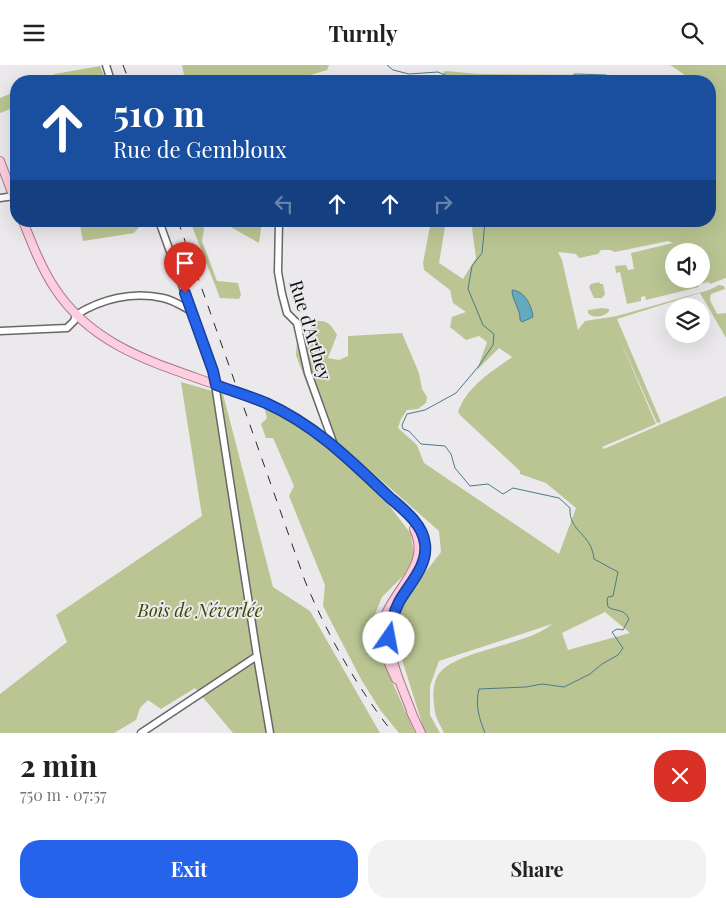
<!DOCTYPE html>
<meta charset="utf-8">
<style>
:root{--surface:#fff;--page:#f2f2f2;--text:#222;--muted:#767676;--accent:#2563eb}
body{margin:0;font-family:"Playfair Display",serif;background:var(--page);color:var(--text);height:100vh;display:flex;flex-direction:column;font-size:19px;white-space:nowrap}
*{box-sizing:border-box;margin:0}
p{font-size:16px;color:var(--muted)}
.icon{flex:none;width:28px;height:28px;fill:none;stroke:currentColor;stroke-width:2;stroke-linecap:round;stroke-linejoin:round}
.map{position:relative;height:668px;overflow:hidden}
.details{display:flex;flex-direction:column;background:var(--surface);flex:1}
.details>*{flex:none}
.top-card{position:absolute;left:10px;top:10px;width:706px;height:152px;border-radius:20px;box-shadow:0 5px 20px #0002;background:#1a4fa0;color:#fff;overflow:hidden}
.buttons{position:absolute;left:665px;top:178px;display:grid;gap:10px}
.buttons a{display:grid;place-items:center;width:45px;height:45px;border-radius:50%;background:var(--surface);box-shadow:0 5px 20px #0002;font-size:25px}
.pin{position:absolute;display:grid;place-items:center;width:42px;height:42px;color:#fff;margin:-51px -21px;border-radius:50% 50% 50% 0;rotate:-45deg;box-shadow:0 0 5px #0007}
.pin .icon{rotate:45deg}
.me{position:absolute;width:55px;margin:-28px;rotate:12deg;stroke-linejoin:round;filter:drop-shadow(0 0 4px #0008)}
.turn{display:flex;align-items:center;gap:18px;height:105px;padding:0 20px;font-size:22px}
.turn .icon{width:65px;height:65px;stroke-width:2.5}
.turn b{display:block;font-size:35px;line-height:42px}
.lanes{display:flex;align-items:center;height:48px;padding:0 20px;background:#0003;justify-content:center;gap:25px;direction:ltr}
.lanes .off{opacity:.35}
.round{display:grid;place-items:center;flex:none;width:52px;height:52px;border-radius:20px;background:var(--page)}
.overview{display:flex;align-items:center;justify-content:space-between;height:85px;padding:0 20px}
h1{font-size:30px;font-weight:700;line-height:38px}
.primary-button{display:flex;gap:10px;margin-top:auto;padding:10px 20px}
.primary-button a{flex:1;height:58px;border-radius:20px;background:var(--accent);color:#fff;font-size:20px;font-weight:700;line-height:58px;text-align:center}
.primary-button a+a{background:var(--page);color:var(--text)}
header{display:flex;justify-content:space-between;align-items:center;height:65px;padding:0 20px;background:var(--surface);font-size:22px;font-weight:700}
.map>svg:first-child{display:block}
.green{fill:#bac593;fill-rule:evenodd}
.water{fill:#63aabd;stroke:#4a7b89}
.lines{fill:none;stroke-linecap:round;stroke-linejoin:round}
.stream{stroke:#4a7b89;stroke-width:1}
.minor-casing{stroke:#69676a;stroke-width:9}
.major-casing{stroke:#a97589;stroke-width:10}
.minor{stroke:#fff;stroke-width:6}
.major{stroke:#fdcedf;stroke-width:8}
.rail{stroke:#29292a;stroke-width:1;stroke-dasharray:9 9;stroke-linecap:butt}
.major-bridge-casing{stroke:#a97589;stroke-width:10;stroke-linecap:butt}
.major-bridge{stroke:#fdcedf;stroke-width:8}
.route-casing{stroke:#184099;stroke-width:12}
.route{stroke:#2563eb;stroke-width:9}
.labels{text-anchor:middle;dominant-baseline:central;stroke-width:4;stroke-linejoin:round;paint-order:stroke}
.street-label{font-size:18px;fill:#0e0e0f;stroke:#ebe9ec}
.park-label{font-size:18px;font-style:italic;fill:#3b4400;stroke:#ebe9ec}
</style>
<header><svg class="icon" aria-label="menu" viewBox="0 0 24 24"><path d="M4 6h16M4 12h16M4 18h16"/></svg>Turnly<svg class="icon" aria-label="search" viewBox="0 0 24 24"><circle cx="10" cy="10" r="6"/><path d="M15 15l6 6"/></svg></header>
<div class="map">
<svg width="726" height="668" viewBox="0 0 726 668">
<rect width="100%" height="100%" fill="#ebe9ec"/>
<path class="green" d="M182 0H329L327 5 290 16H188L185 15Z
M670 0H726V213L710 219 709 217 699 219 698 214H701V186H674V214H696L699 222 646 235 645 231 641 232V236L627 239 620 207 616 208 615 201 626 200 628 205 634 204 631 188 673 178 668 176 615 187 610 185H601L598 189 579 193 576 189 558 187 562 195 578 265 585 256 617 251 709 225 719 220 724 221 725 224 711 229 710 235 717 249 726 248V273L700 228 617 254 661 357 657 358 617 268 656 359 602 382 604 384 726 331V668H444C441 661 436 654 435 647 433 635 432 620 438 610 454 585 527 581 552 559L439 596 430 621V650L440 668H425L399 585C381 554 423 512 441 487L439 466 324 365 296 290 297 276 311 266 309 256C325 255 329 255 337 270L328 293 339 295 348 291V271L402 268 419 308 422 324 427 332 426 338 418 344 407 345 401 354 398 363 417 380 424 398 559 489 576 443 546 418 520 409V406L461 351 458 347C467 321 491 307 512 292L499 283 477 305 487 277 479 271 466 275 450 262 452 252 466 247 453 238 450 225 424 205 423 198 431 156H446L439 198 463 214 476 193 472 163 477 156H710V16H694ZM512 229 530 239 533 252 522 257 520 255V250ZM605 547 630 568 568 585 562 568Z
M100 1 106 16H38L55 9Z
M445 6 480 9 620 10 630 16H438Z
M375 10 373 16H346V14Z
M16 26V42L0 48V33Z
M79 156H144L134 168 83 176Z
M190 156H200L204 164 202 176 217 216 238 218 241 230 239 234 220 233Z
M212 156H262L259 178 227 160Z
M599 217 600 219H603L605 229 602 233H594L589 222 591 219Z
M602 243 609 244V246C605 252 593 254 588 248V245Z
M181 317 223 329 273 522 310 546 380 668H233L195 623 161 644 148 635 140 643 136 655 114 668H0V629L67 577 56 550 202 451Z
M264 342 298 361 329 382 385 435 411 469 414 491 404 510 382 532 373 554 379 587 415 668H399L381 646 362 616 323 541 325 520 289 431 294 421 273 373H266L261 359 267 353Z"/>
<path class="water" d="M512 225C525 226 532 241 533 252L522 257 520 255C521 245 512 236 512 225Z"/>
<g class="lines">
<path class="stream" d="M387 0 393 5 409 9 438 7 450 12 467 11 487 16
M563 16 575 9 606 10 613 16
M485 668C479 653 475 640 479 624L526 622 542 619 564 622 590 609 602 599 618 590 623 583 612 567 617 564 623 565 629 554C624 543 616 547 608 542L607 535 608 532 613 531 618 507 594 494C591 467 569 468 570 443L559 433 513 423 503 429 488 419 470 421 455 403 451 389 445 381 421 379 409 366 403 364 402 360 407 349 425 345 456 328 478 302 493 280 494 269 483 260 468 224 472 201 482 188 485 157 488 156"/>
<defs>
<path id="minor" d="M106 0 111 16
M0 133 14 131
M159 156 213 306 257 591 270 668
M279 156 278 207 282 229 287 248 297 258 308 308 334 380
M0 266 67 263 74 256 76 250C101 234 133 226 163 233 173 235 182 241 191 246
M141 668 257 591"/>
<path id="major" d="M0 96 16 138
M23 156C32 179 41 202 54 222 93 283 159 299 222 322
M252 333C309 354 344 389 387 430 401 443 424 459 425 480 427 510 395 530 390 559 385 589 403 623 413 651
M396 614C389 599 379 579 382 562 388 527 433 502 414 464
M411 647 421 668"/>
</defs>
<use href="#minor" class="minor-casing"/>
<use href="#major" class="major-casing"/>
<use href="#minor" class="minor"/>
<use href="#major" class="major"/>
<path class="rail" d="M123 0 129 16
M178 156 305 516C328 571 356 621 393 668"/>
<defs>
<path id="major-bridge" d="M222 322 252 333"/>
</defs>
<use href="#major-bridge" class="major-bridge-casing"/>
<use href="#major-bridge" class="major-bridge"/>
</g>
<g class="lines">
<defs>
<path id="route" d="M185 228 213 306 216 320C232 326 249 331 266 338 315 360 350 395 389 432 403 444 423 459 425 479 428 501 409 519 399 537 393 549 390 560 389 573"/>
</defs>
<use href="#route" class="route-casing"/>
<use href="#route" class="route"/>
</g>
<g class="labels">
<g class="street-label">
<text transform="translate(311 265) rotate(73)">Rue d'Arthey</text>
</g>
<g class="park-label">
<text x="200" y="545">Bois de Néverlée</text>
</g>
</g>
</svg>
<div class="buttons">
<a><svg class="icon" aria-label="sound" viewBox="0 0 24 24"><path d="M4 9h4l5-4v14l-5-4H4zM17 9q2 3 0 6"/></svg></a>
<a><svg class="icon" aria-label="layers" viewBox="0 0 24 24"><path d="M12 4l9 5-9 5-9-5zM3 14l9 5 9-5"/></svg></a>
</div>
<div class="pin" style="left:185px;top:228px;background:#d93025"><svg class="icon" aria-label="arrive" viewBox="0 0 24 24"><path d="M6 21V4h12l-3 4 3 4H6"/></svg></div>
<svg class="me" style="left:389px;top:573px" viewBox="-20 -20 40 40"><circle r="19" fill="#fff"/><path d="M0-13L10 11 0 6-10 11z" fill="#2563eb"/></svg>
<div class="top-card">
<div class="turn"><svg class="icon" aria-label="ahead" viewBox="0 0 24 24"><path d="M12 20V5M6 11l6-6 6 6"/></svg><div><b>510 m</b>Rue de Gembloux</div></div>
<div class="lanes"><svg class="icon off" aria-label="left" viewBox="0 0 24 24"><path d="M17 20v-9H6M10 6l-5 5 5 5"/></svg><svg class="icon" aria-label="ahead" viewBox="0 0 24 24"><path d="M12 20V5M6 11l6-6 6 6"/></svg><svg class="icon" aria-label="ahead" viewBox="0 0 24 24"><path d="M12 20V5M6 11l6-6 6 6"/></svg><svg class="icon off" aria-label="right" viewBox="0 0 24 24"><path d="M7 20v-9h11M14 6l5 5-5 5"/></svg></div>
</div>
</div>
<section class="details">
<div class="overview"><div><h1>2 min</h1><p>750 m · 07:57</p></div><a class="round" style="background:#d93025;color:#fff"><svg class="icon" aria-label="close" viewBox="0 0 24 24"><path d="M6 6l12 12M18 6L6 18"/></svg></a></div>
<div class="primary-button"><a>Exit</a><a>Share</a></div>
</section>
